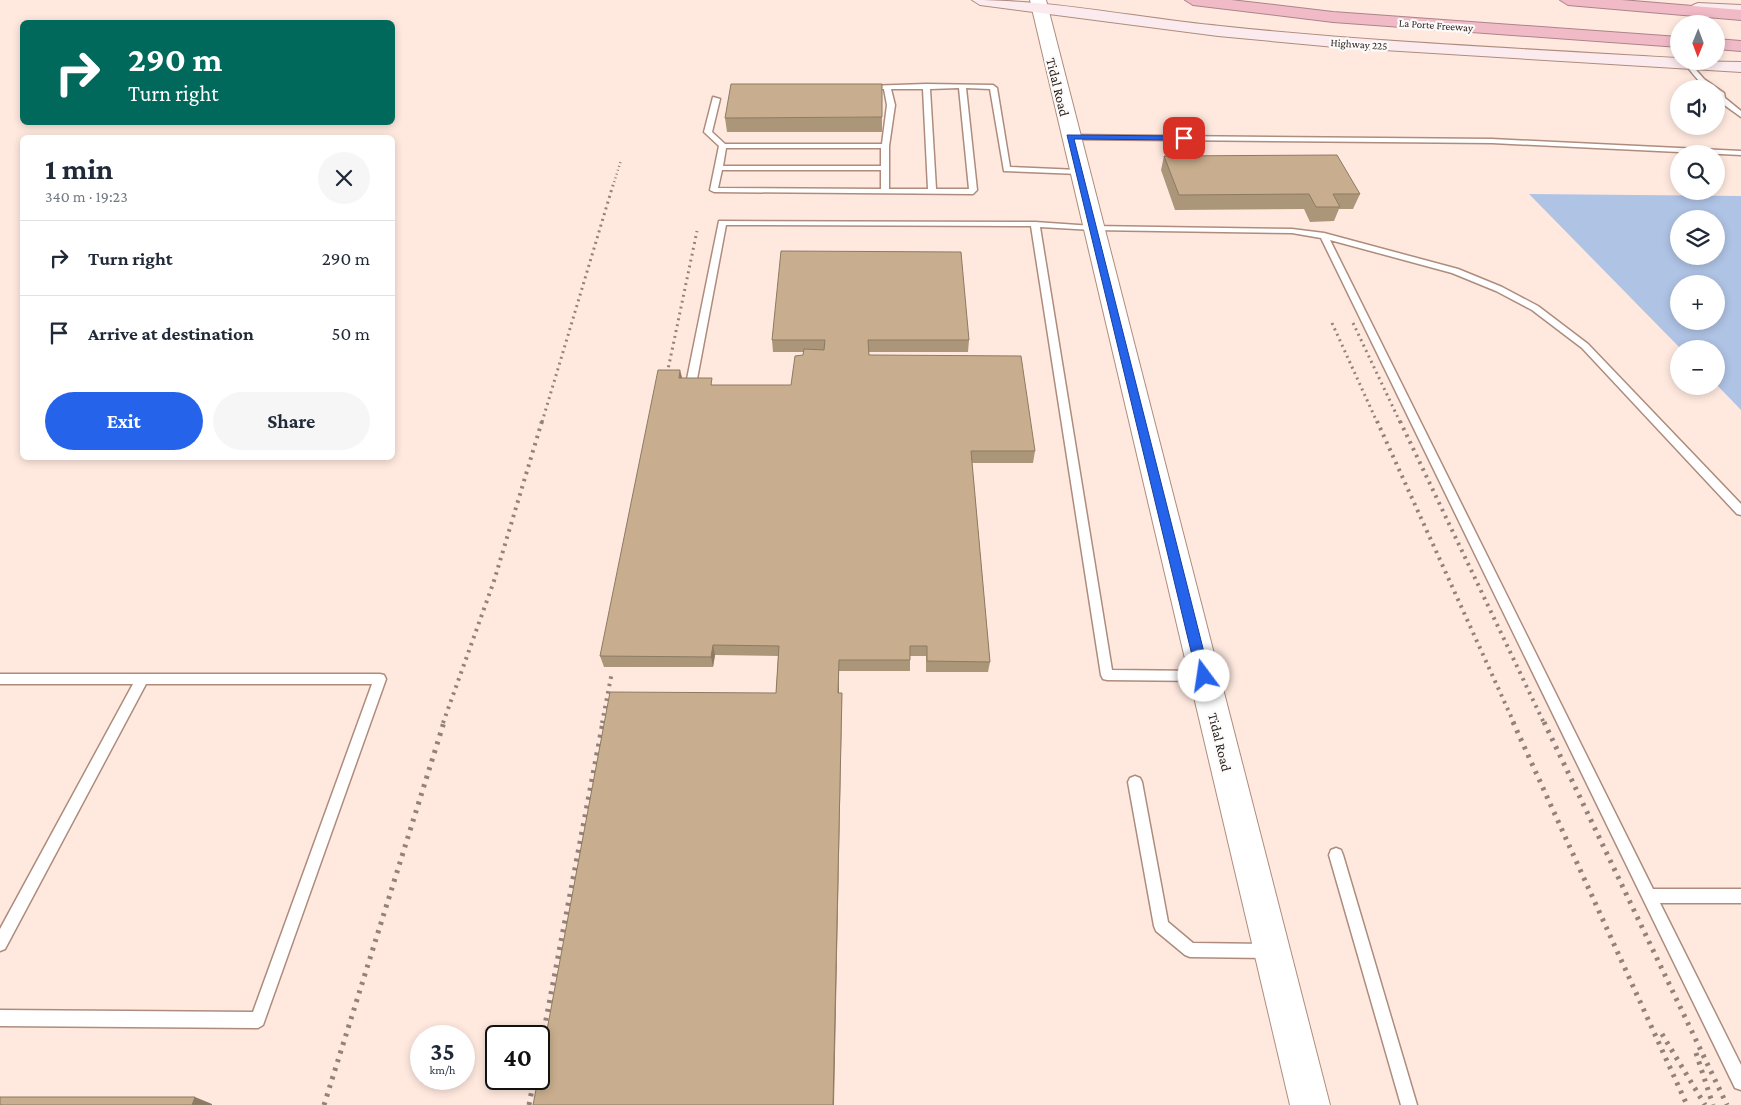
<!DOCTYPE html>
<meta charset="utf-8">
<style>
:root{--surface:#fff;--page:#f6f6f7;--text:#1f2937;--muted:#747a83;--line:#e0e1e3;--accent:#2563eb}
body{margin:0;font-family:"Crimson Pro",serif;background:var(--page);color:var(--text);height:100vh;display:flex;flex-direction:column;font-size:19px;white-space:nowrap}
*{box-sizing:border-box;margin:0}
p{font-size:16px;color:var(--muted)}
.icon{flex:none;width:28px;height:28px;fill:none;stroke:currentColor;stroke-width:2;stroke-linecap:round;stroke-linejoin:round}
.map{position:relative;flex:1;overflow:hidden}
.drawer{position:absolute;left:20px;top:135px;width:375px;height:325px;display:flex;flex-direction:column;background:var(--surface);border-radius:8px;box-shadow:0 2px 8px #0003}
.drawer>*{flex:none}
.banner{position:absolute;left:20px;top:20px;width:375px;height:105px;border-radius:8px;box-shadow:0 2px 8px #0003;background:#00695c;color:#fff;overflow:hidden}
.needle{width:32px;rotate:181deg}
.controls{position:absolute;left:1670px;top:15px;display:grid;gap:10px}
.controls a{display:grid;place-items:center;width:55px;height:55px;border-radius:50%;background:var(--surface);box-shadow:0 2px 8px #0003;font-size:25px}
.speed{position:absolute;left:410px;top:1025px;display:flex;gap:10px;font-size:25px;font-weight:700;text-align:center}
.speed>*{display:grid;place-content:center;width:65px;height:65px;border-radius:50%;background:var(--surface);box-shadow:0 2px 8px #0003;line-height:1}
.speed small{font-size:12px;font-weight:400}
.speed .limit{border:2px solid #111;border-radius:8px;background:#fff;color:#111}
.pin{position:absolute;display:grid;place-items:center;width:42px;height:42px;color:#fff;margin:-21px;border-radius:10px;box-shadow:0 2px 8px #0006}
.me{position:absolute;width:55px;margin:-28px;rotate:346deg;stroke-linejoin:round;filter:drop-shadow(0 0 4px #0008)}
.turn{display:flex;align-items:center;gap:18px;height:105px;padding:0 25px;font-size:22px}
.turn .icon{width:65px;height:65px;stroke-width:2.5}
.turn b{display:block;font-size:35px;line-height:42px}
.round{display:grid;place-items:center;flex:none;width:52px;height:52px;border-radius:26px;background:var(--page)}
.head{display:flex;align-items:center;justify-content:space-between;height:85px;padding:0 25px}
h1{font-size:30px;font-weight:700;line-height:38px}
.cta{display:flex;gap:10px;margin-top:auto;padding:10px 25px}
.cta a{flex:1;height:58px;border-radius:30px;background:var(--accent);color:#fff;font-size:20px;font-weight:700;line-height:58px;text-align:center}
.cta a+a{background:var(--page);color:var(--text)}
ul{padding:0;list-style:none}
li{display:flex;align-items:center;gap:15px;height:75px;padding:0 25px;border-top:1px solid var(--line)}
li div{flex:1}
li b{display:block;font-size:19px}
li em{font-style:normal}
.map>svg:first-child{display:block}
.water{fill:#afc3e5;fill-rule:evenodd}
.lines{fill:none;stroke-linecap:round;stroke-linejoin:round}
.service-casing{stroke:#ae8c7d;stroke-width:3}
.tertiary-casing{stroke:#ae8c7d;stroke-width:2}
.secondary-casing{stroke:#ae8c7d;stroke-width:2}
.motorway-casing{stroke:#ac848a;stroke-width:2}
.service{fill:#fff;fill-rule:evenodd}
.tertiary{fill:#fff;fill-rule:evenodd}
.secondary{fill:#fbeaee;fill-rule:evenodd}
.motorway{fill:#f1bac7;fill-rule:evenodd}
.rail-far3{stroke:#93827a;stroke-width:2.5;stroke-dasharray:1 3;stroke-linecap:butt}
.rail-far2{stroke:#93827a;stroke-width:3;stroke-dasharray:2 4;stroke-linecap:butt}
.rail-far1{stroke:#93827a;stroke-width:4;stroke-dasharray:2.5 5;stroke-linecap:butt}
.rail{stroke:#93827a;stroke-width:5;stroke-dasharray:3 6;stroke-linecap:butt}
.wall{fill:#ac967a}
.shaded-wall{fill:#8c7a63}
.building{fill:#c8ae8e;stroke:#8c7a63}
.route{fill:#2563eb;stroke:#184099}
.labels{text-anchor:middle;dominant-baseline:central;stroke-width:4.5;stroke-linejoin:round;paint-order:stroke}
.far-street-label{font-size:11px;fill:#2c1f19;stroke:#fbfbfb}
.street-label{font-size:14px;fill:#2c1f19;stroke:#fbfbfb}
</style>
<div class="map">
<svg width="1741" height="1105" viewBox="0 0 1741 1105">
<rect width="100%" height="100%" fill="#ffe9df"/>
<path class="water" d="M1529 194 1741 196V410L1716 384V349H1681ZM1679 219H1716V256H1679ZM1679 284H1716V321H1679Z"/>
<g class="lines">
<defs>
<path id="service" d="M1686 63H1690L1704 79 1724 93 1725 98 1741 111V117L1716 99V94H1718L1716 89C1703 89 1694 75 1686 65Z
M926 84 993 85 997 88 1010 167 1079 170 1083 172 1079 174 1004 171 990 89 966 88 977 190 973 194 714 192 710 190 719 146 704 132 713 97 720 99 712 132 725 144H882L887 105 884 89H868L866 88V86ZM959 88 969 189H936L930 89ZM891 89H923L928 189H889V146L895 105ZM726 148H881V166H723ZM722 170H881V189L718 188Z
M1067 135 1492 139 1741 151V155L1492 143 1070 139H1067Z
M719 221 1035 222 1093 226 1292 229 1324 233 1458 269 1502 287 1538 306 1588 344 1741 504V515L1737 514 1582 348 1532 310 1496 291 1452 273 1330 240 1653 889H1741V903H1660L1741 1065V1090L1735 1088 1321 238 1292 233 1093 230 1040 227 1112 670 1204 671 1208 672 1210 676 1208 680 1204 681 1107 680 1103 679 1101 675 1031 226 726 225 697 379 692 382 687 379Z
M0 674H380L384 675 386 679 263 1025 258 1028 0 1026V1010L253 1012 372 684H146L5 949 0 951V929L133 684H0Z
M1135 776 1140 778 1142 782 1168 922 1193 943 1267 944 1272 946 1274 951 1272 956 1267 958 1190 957 1185 955 1156 931 1154 926 1128 782 1130 778Z
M1336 848 1341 850 1343 855 1417 1105H1401L1329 855 1331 850Z"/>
<path id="tertiary" d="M1030 0H1046L1330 1105H1290Z"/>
<path id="secondary" d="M972 0C1055 0 1137 18 1220 26 1372 42 1526 49 1679 58V61L1741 62V72L1335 47 1218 36 980 5Z
M1698 3 1741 5V15L1693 11 1690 8 1693 5Z"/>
<path id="motorway" d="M1185 0H1231L1333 12 1679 37V47L1333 22 1193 5Z
M1560 0H1621L1741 10V20L1568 5Z
M1716 39 1741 41V51L1716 49Z"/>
</defs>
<use href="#service" class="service-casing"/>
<use href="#tertiary" class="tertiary-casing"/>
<use href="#secondary" class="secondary-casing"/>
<use href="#motorway" class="motorway-casing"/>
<use href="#service" class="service"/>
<use href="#tertiary" class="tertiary"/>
<use href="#secondary" class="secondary"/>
<use href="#motorway" class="motorway"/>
<path class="rail-far3" d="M613 186 621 160"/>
<path class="rail-far2" d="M1332 323 1377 422
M1353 323 1400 422
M666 379 697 231
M542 422 613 185"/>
<path class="rail-far1" d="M1377 421 1514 723
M1400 421 1544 723
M443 723 494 581 542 421
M602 723 612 672"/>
<path class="rail" d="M1513 722 1687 1105
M1544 722 1727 1105
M1662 1034 1705 1105
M1696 1053 1713 1105
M539 1056 603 722
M324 1105 444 722
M529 1105 534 1079"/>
</g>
<path class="wall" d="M882 117V132H727L725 118Z
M1164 156 1360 194 1353 209H1339L1334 221 1310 222 1304 209 1175 210 1161 170Z
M772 340H969L968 352H869V355L1035 451 1033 463H972L990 662 988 672H926V656H910V671H839V693H842V704L776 693 778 656 715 655 713 667H604L600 656 682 378 713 385H791L803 355V352H773Z"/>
<path class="shaded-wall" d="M680 370 683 381 679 378Z
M713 645 715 655 713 667 711 657Z
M839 660V703L838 693Z
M842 693V704L834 1105H833Z
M195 1097 212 1104V1105H192Z"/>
<path class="building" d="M731 84H882V117L725 118Z
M1337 155 1360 194H1333L1340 207H1316L1309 194 1179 195 1164 156Z
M781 251 961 252 969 340H868L869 355 1021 356 1035 451H971L990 662 927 661V646H910V660H839L838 693H842L833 1105H533L538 1079H539V1073L610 692 776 693 779 646 713 645 711 657 600 656 658 370H680L679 378H712L711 385H791L795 356 803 355 804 349 824 350 825 340H772Z
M0 1097H195L192 1105H0Z"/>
<path class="route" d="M1067 135 1184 136 1187 138 1184 140 1074 139 1210 676 1204 681 1197 676Z"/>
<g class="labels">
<g class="far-street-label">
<text transform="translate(1436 25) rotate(4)">La Porte Freeway</text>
<text transform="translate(1359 44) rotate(4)">Highway 225</text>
</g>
<g class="street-label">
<text transform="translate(1058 87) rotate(76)">Tidal Road</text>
<text transform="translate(1220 742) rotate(76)">Tidal Road</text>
</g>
</g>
</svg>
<div class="controls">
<a><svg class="needle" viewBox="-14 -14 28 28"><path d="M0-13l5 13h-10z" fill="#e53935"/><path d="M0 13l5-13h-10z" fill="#747a83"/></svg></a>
<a><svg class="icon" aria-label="sound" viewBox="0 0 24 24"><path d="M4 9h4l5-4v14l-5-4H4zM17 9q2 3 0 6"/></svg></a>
<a><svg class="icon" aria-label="search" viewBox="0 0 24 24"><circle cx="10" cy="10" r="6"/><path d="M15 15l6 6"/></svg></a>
<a><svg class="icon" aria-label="layers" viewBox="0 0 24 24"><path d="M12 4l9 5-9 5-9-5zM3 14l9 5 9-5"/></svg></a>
<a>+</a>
<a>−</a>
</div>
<div class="speed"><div>35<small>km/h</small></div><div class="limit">40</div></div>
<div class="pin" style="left:1184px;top:138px;background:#d93025"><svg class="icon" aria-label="arrive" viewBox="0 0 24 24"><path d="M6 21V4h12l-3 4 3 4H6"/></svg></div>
<svg class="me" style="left:1204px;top:676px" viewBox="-20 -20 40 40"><circle r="19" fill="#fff"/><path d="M0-13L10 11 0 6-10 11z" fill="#2563eb"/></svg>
<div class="banner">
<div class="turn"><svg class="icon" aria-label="right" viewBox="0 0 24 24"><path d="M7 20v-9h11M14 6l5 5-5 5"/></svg><div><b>290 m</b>Turn right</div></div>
</div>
<section class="drawer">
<div class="head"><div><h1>1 min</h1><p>340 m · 19:23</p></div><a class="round"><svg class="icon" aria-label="close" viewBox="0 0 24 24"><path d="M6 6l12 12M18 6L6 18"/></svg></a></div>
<ul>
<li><svg class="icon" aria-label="right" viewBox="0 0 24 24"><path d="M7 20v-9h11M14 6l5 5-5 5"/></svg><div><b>Turn right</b></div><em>290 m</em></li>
<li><svg class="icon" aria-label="arrive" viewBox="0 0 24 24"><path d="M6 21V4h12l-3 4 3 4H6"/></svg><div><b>Arrive at destination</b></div><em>50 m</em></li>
</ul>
<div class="cta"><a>Exit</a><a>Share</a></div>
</section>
</div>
